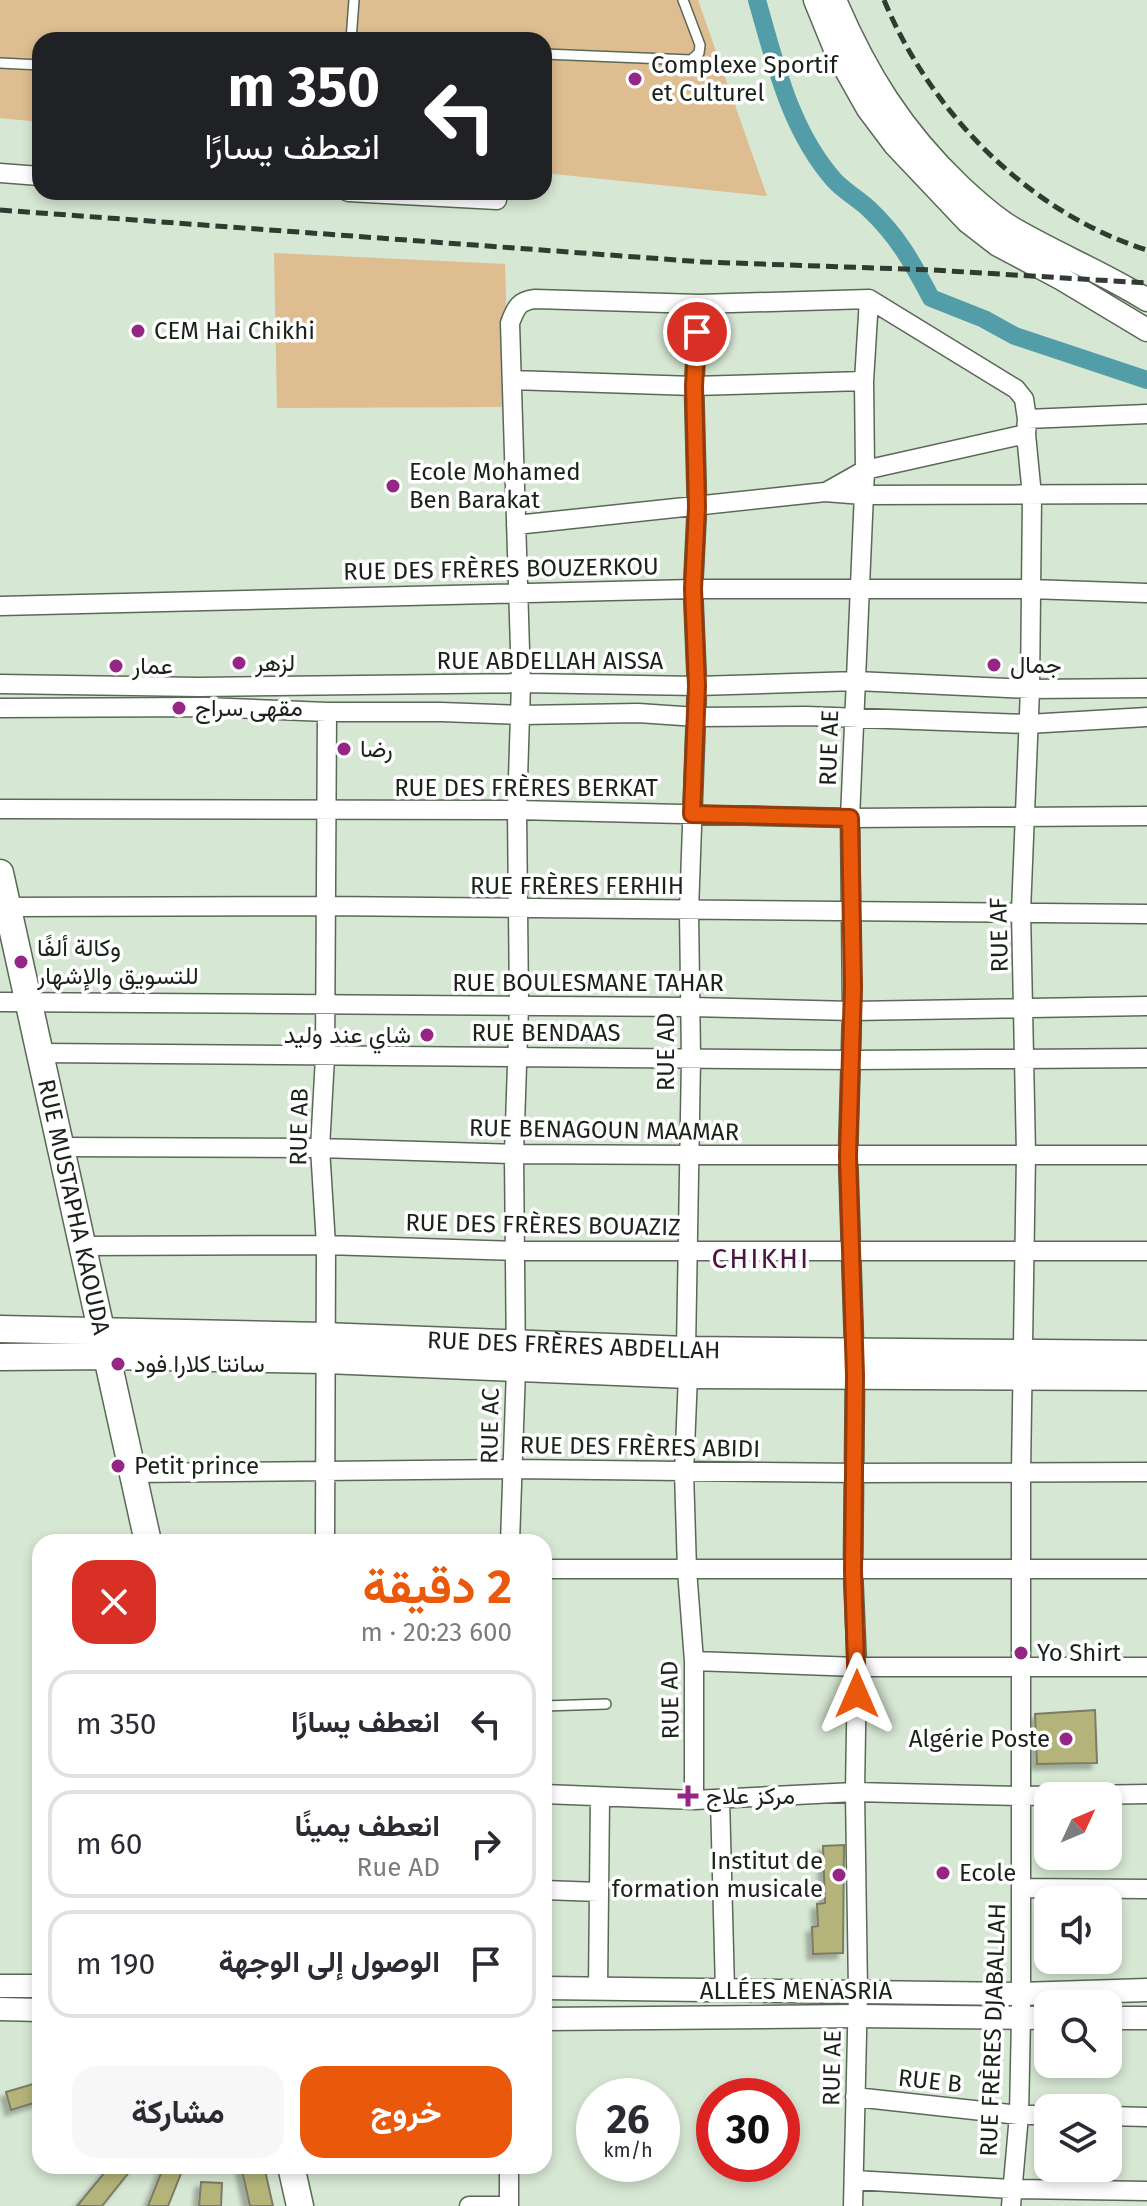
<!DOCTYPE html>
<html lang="ar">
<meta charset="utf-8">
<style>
:root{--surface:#fff;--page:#f7f7f7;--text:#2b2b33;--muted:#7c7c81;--line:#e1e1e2;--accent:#ea580c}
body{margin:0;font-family:"Fira Sans",Vazirmatn,sans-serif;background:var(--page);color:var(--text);direction:rtl;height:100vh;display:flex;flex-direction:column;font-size:30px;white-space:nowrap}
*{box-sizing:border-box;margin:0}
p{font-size:26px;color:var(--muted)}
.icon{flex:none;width:44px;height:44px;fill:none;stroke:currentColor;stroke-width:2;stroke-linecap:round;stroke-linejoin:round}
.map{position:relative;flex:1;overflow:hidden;direction:ltr}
.drawer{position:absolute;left:32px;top:1534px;width:520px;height:640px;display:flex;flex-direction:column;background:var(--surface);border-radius:24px;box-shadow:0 4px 12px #0003;direction:rtl}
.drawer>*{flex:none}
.guide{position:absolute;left:32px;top:32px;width:520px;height:168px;border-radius:24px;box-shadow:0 4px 12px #0003;direction:rtl;background:#202124;color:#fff;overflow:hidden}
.needle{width:52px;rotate:46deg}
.tools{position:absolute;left:1034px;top:1782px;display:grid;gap:16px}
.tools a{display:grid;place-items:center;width:88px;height:88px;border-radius:16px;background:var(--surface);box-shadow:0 4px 12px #0003;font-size:40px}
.speed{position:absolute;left:576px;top:2078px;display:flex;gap:16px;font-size:40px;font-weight:700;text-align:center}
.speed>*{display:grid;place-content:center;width:104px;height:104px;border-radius:50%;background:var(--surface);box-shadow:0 4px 12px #0003;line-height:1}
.speed small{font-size:20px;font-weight:400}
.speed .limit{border:12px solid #d22;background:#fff;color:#111}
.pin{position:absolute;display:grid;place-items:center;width:68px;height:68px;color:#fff;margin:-34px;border:4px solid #fff;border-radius:50%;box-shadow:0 2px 8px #0007}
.me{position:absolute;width:88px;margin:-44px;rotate:0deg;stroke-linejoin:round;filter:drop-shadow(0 0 6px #0008)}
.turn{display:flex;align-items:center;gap:28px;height:168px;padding:0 40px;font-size:36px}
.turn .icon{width:104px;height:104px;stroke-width:2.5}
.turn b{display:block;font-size:56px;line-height:68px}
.round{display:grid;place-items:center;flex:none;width:84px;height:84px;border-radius:24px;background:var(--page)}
.headline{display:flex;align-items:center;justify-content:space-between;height:136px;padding:0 40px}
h1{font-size:48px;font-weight:700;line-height:60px;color:var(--accent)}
.cta{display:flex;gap:16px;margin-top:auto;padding:16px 40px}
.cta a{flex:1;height:92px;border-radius:24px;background:var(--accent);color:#fff;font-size:32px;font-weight:700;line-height:92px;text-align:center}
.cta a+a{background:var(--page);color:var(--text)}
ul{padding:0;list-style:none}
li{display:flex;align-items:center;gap:24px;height:108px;margin:0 16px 12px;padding:0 24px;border:4px solid var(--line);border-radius:24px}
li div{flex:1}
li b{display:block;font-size:30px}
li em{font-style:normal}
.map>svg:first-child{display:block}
.green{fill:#debd91}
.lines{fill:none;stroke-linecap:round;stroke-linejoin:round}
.canal{stroke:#529da8;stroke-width:18}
.building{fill:#b3b37a;stroke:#7b7b65;stroke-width:2;filter:url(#shadow)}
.service-casing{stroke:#5a6957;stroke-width:12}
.minor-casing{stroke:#5a6957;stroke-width:21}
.tertiary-casing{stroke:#5a6957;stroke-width:25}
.secondary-casing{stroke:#5a6957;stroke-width:29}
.service{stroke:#fff;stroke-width:9}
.minor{stroke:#fff;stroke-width:18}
.tertiary{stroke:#fff;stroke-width:22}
.secondary{stroke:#fff;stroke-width:26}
.rail{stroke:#323b31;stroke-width:5;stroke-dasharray:12 6;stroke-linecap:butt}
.route-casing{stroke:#983908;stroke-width:20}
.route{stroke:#ea580c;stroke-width:14}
.poi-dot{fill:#962686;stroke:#fff;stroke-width:3}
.labels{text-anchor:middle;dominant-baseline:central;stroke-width:7;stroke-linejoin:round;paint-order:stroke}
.poi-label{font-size:24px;fill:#1b221a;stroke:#fff;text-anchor:start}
.street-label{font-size:24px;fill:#1b221a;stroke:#fff}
.quarter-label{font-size:28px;letter-spacing:2px;fill:#4b1642;stroke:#fff}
</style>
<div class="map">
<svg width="1147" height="2206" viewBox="0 0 1147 2206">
<defs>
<filter id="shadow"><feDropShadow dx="-5.5" dy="5.5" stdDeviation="2" flood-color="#0004"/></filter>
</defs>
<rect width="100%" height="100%" fill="#d6e7d3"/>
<path class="green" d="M0 0H698L767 196 544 173V40H40V122L0 118Z
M274 253 505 264 509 407 277 408Z"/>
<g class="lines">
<path class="canal" d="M757 0C775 63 790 130 834 180 844 191 857 198 868 208 898 236 912 262 931 298L984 319 1015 336 1147 380"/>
</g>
<path class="building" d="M1095 1710 1097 1763 1037 1764 1035 1714Z
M844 1845 843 1953 813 1954 812 1927 818 1926 817 1904 825 1903 823 1846Z
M40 2082V2101L11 2110 6 2092Z
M110 2166H134L102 2206H77Z
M164 2166H184L168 2206H148Z
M241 2166H264L273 2206H250Z
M201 2182 222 2183 221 2206H199Z"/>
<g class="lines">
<defs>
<path id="service" d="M351 40 354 0
M544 54 691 60 699 53 700 45 683 0
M0 63 40 65
M544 1706 606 1704"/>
<path id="minor" d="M0 173 40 176
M348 192 497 200
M512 380 694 386 864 381
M1027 419 1147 414
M826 492 865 470 1026 434
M516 525 825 492 863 495 1147 494
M0 606 693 589H1030L1147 593
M0 684 199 687 521 683 697 686 856 681 1030 689 1147 688
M0 708 204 707 327 712H441L521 715 638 713 697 717 806 716 1028 724 1147 717
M0 809 517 810 850 818 1147 816
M7 907 324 906 1147 914
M0 1002 691 1007 852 1011 1147 1006
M40 1053 851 1060 1147 1058
M60 1147 320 1148 514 1154 689 1155H1147
M83 1246 326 1245 516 1251H1147
M133 1473 514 1469 856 1473 1147 1472
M325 1542 326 1245 320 1148 325 1057 327 712
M510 1542 516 1369 514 1154 519 1006 517 810 521 683 510 323C516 308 518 301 535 299L699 304 869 299 1016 389 1024 399 1027 419 1026 434 1032 496 1030 689 1021 912 1026 1154 1021 1471V2018L1019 2115 1011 2206
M544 1569H1147
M694 1661 857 1667H1147
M544 1794 694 1800 855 1792 1021 1796 1147 1794
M720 1799 725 1990
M694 1800V1661L687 1570 684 1472 688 1375 686 1350 691 1058 689 911 697 686 693 589 697 507 694 386 699 304
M1021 1888 1147 1889
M544 1890 599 1892
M598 1989 600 1797
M855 2097 1019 2115H1048
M1108 2116 1147 2117
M509 2166V2206
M854 2180 1011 2189 1147 2191
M469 2206H509
M853 2206 858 1991 855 1792 857 1667 853 1571 855 1375 848 1156 852 1011 850 818 865 470 864 381 869 299"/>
<path id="tertiary" d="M815 0 837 54 868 109 895 145 967 221 998 245 1062 279 1147 330
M835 0C866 73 902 131 960 186 976 201 994 217 1012 228 1056 254 1104 273 1147 300
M0 1986H40
M544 1988 1020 1994 1147 1990
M0 2009 40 2010
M1108 2018H1147
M544 2019 857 2016 1048 2018"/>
<g id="secondary">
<path id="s1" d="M0 873 148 1542"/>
<path id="s2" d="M0 1329 324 1336 686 1350 1147 1354"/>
<path d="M0 1357 108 1356 326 1360 688 1375 1147 1377"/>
<path d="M291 2166 300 2206"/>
</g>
</defs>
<use href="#service" class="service-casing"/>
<use href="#minor" class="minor-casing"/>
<use href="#tertiary" class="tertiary-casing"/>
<use href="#secondary" class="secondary-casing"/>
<use href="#service" class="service"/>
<use href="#minor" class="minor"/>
<use href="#tertiary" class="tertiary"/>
<use href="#secondary" class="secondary"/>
<path class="rail" d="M884 0C931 113 1029 213 1147 250
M0 210 704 262 933 270 1147 283"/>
</g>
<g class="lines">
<defs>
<path id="route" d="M697 332 694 386 697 507 693 589 697 686 692 814 850 818 853 987 848 1156 855 1375 853 1571 857 1694"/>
</defs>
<use href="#route" class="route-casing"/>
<use href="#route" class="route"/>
</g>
<g class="poi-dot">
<circle cx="635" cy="79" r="8"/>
<circle cx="138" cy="331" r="8"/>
<circle cx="393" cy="486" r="8"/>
<circle cx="239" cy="663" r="8"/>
<circle cx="994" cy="665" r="8"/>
<circle cx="116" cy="666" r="8"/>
<circle cx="179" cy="708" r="8"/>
<circle cx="344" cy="749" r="8"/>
<circle cx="21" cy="962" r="8"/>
<circle cx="427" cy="1035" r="8"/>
<circle cx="118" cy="1364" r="8"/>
<circle cx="118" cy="1466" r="8"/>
<circle cx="1021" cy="1653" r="8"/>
<circle cx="1066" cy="1739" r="8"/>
<path d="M684 1784h8v8h8v8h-8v8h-8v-8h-8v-8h8z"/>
<circle cx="943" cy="1873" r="8"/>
<circle cx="839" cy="1875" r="8"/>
</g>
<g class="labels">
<g class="poi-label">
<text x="651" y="65">Complexe Sportif<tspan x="651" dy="28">et Culturel</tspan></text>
<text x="154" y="331">CEM Hai Chikhi</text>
<text x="409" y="472">Ecole Mohamed<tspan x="409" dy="28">Ben Barakat</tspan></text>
<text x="255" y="663">لزهر</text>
<text x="1010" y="665">جمال</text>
<text x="132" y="666">عمار</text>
<text x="195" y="708">مقهى سراج</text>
<text x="360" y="749">رضا</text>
<text x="37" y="948">وكالة ألفًا<tspan x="37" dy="28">للتسويق والإشهار</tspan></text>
<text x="411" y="1035" text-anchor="end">شاي عند وليد</text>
<text x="134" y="1364">سانتا كلارا فود</text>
<text x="134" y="1466">Petit prince</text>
<text x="1037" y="1653">Yo Shirt</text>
<text x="1050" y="1739" text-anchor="end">Algérie Poste</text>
<text x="706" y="1796">مركز علاج</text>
<text x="823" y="1861" text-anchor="end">Institut de<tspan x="823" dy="28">formation musicale</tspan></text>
<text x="959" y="1873">Ecole</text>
</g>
<g class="street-label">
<text transform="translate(501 569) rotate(-1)">RUE DES FRÈRES BOUZERKOU</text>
<text x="550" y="661">RUE ABDELLAH AISSA</text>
<text transform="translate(829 748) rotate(-88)">RUE AE</text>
<text x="526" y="788">RUE DES FRÈRES BERKAT</text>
<text x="577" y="886">RUE FRÈRES FERHIH</text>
<text transform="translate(999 935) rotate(-91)">RUE AF</text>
<text x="588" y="983">RUE BOULESMANE TAHAR</text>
<text x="546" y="1033">RUE BENDAAS</text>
<text transform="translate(666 1052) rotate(-90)">RUE AD</text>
<text transform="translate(299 1127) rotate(-89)">RUE AB</text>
<text transform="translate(604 1130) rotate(1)">RUE BENAGOUN MAAMAR</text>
<text stroke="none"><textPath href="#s1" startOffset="342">RUE MUSTAPHA KAOUDA</textPath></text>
<text transform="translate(543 1225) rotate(1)">RUE DES FRÈRES BOUAZIZ</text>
<text stroke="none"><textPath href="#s2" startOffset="574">RUE DES FRÈRES ABDELLAH</textPath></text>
<text transform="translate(490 1426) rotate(-89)">RUE AC</text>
<text transform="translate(640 1447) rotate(1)">RUE DES FRÈRES ABIDI</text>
<text transform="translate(670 1700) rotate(-91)">RUE AD</text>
<text x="796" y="1991">ALLÉES MENASRIA</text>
<text transform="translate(993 2030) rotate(-88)">RUE FRÈRES DJABALLAH</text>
<text transform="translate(832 2068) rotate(-89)">RUE AE</text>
<text transform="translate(930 2081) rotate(6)">RUE B</text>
</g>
<g class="quarter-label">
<text x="761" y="1258">CHIKHI</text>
</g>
</g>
</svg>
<div class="tools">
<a><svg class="needle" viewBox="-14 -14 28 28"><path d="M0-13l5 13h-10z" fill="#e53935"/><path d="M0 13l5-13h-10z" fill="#7c7c81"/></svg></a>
<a><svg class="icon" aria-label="sound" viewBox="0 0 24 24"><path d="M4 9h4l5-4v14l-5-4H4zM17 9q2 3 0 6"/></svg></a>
<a><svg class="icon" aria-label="search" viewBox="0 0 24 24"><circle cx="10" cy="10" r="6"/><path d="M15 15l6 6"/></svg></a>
<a><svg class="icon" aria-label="layers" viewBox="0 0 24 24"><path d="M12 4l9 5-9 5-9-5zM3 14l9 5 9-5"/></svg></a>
</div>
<div class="speed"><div>26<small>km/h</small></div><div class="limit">30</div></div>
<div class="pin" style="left:697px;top:332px;background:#d93025"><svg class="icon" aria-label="arrive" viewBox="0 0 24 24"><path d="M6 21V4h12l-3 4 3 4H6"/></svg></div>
<svg class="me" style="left:857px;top:1694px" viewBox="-20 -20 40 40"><path d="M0-17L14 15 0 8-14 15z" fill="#ea580c" stroke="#fff" stroke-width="4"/></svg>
<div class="guide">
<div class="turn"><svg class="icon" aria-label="left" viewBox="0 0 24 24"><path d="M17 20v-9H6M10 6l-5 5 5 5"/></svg><div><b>350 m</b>انعطف يسارًا</div></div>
</div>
<section class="drawer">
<div class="headline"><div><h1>2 دقيقة</h1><p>600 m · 20:23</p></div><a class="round" style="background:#d93025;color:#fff"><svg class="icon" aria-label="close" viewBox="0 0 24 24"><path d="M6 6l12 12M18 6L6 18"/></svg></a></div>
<ul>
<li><svg class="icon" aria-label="left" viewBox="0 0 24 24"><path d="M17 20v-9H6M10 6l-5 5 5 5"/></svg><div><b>انعطف يسارًا</b></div><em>350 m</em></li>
<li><svg class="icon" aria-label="right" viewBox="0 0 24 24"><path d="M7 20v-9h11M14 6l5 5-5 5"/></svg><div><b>انعطف يمينًا</b><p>Rue AD</p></div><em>60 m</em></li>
<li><svg class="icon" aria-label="arrive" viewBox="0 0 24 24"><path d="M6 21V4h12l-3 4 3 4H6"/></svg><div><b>الوصول إلى الوجهة</b></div><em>190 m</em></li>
</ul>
<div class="cta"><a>خروج</a><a>مشاركة</a></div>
</section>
</div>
